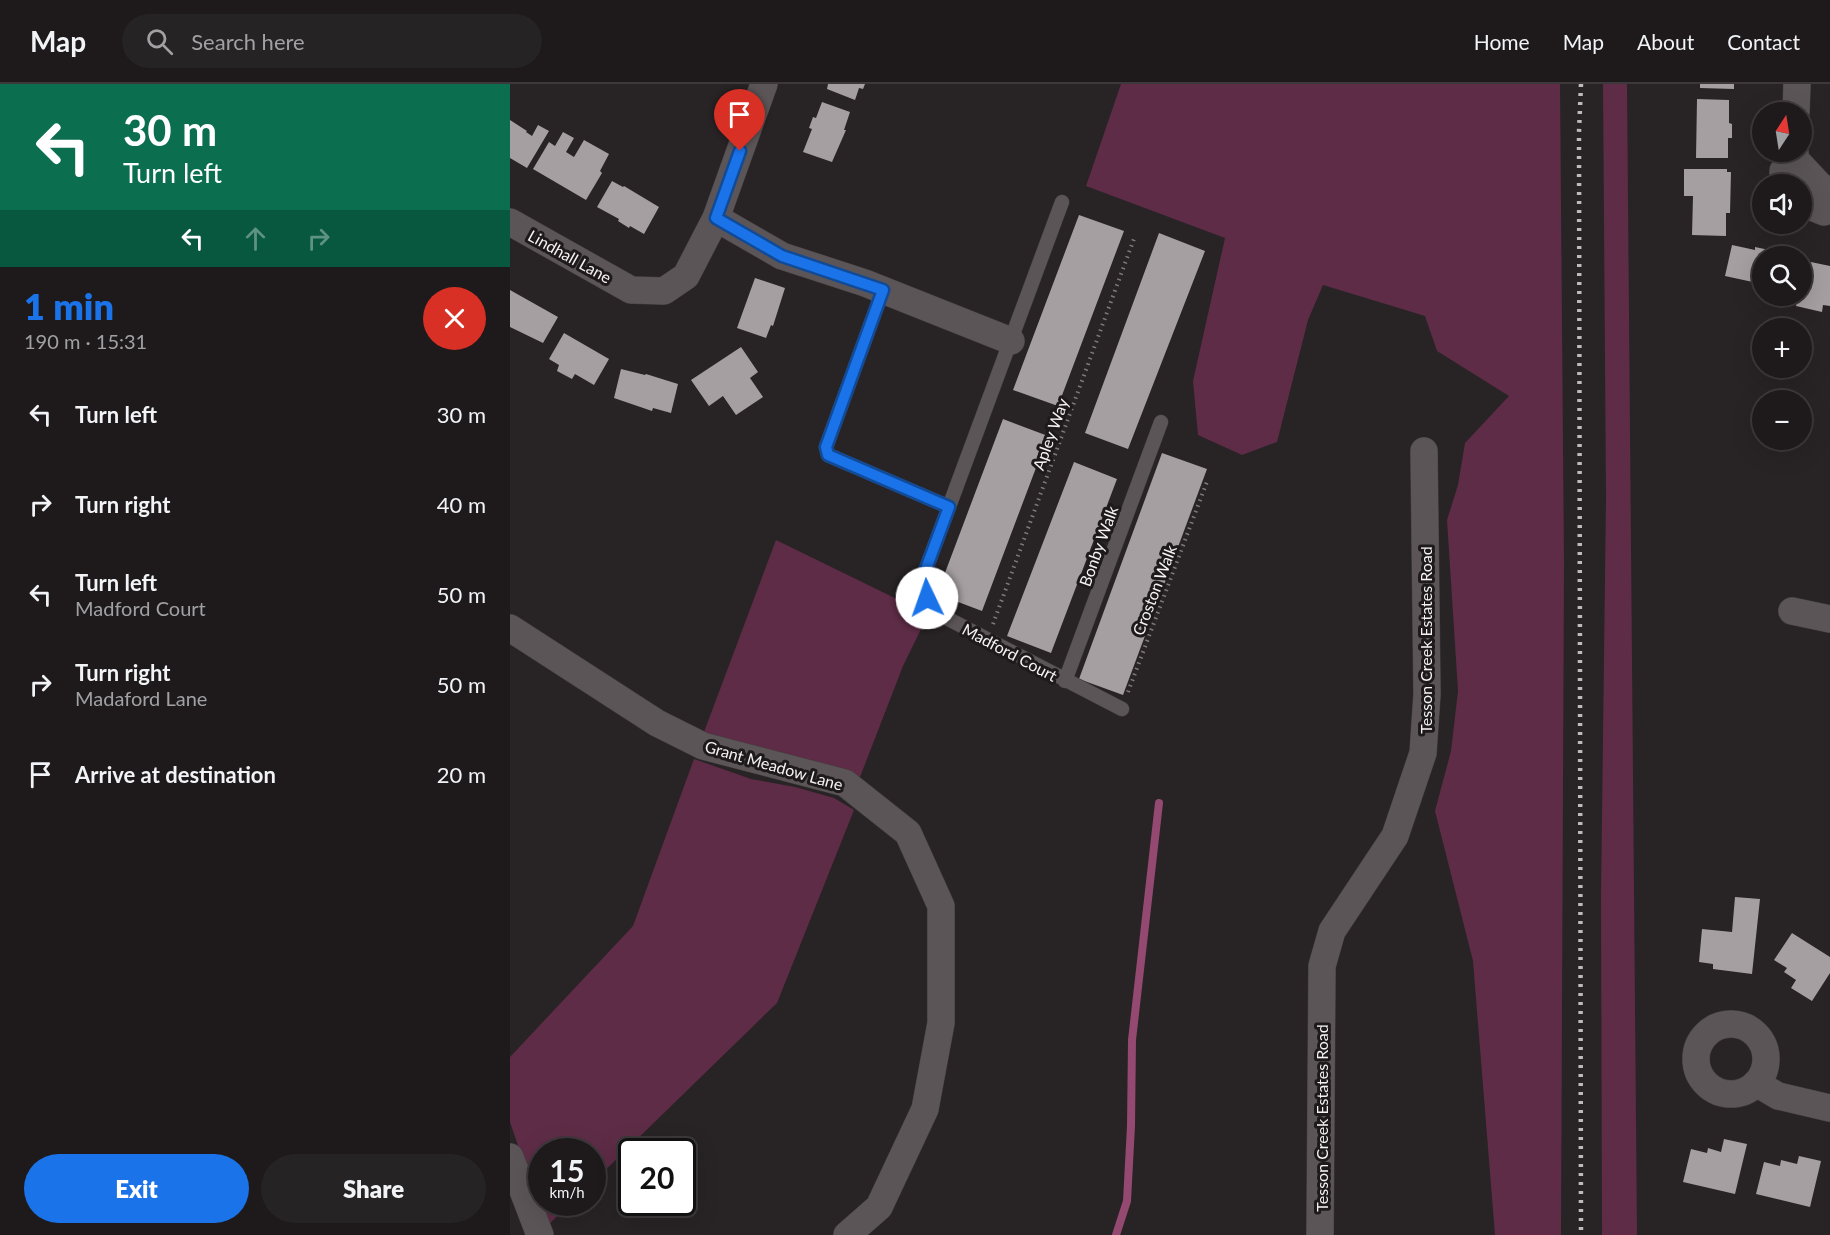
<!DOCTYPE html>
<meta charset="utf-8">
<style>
:root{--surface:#1e1a1c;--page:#262325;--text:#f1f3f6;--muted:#a1a1a3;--line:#3c383b;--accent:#1a73e8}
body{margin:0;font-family:Lato,sans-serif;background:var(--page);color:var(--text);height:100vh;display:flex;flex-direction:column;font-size:22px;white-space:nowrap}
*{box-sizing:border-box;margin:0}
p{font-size:20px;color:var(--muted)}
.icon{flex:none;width:33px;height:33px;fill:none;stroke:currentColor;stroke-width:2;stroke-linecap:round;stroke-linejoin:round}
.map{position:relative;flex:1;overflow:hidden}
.sheet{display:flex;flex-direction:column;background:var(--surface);width:510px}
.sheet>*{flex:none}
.guide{background:#0b6e4f;color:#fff;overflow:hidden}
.needle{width:39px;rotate:12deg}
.controls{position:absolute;left:1242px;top:18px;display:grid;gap:12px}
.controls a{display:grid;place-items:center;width:60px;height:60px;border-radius:50%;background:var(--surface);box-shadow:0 6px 24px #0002,0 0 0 2px var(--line);font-size:30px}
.speed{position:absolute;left:18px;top:1054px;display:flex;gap:12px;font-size:30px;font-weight:700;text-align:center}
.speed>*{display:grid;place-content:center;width:78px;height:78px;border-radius:50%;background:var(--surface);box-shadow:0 6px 24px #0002,0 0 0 2px var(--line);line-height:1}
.speed small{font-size:15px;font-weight:400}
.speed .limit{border:3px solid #111;border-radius:9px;background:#fff;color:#111}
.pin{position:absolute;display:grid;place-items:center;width:51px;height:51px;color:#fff;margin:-62px -26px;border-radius:50% 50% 50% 0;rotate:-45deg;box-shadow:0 0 6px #0007}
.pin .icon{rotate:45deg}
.me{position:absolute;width:66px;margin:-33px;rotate:357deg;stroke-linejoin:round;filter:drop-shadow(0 0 4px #0008)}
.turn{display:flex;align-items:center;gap:21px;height:126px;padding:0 24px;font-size:27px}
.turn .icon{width:78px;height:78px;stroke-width:2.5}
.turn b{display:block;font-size:42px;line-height:51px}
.lanes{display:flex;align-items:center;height:57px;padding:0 24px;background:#0003;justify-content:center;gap:30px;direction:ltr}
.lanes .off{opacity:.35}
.round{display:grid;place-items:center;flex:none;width:63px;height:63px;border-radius:32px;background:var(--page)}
.headline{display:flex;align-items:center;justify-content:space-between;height:102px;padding:0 24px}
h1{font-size:36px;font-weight:800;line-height:45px;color:var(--accent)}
.primary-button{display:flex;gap:12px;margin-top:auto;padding:12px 24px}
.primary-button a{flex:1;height:69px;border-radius:36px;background:var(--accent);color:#fff;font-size:24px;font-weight:800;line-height:69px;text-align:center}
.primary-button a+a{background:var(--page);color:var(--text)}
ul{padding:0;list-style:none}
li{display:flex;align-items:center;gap:18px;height:90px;padding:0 24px}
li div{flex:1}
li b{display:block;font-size:22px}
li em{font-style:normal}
header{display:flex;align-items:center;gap:36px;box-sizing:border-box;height:84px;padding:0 30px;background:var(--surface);border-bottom:2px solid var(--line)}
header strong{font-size:28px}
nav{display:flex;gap:33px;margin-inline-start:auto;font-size:21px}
.search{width:420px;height:54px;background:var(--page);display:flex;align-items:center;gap:15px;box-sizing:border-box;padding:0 21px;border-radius:33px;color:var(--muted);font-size:22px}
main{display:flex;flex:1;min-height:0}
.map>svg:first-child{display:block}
.green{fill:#5e2c46}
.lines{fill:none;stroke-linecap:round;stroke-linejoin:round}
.stream{stroke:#934970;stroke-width:8}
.building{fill:#a69fa2}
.service-casing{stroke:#433f40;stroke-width:15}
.minor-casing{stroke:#433f40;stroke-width:28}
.path{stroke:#7e7a7c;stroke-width:4;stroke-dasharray:1.5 4.5;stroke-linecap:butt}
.service{stroke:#5b5557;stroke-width:14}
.minor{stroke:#5b5557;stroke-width:27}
.rail{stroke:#bebbbc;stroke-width:4.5;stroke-dasharray:3 6;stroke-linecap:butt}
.route-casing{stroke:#114b97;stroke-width:15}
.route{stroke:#1a73e8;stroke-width:10}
.labels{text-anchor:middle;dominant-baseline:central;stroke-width:6;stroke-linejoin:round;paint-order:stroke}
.street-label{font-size:16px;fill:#f5f2f3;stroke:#1e1a1c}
</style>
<header>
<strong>Map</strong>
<div class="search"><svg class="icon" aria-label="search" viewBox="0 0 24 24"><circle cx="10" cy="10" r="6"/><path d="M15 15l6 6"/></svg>Search here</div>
<nav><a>Home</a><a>Map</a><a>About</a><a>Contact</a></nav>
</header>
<main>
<section class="sheet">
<div class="guide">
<div class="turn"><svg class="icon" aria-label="left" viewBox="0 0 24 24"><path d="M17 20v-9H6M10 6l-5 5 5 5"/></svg><div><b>30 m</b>Turn left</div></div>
<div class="lanes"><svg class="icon" aria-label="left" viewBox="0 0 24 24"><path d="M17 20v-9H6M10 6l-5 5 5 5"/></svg><svg class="icon off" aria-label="ahead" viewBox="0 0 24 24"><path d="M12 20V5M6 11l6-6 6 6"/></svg><svg class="icon off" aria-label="right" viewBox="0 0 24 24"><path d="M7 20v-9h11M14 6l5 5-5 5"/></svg></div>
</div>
<div class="headline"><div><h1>1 min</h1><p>190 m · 15:31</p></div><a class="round" style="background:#d93025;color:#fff"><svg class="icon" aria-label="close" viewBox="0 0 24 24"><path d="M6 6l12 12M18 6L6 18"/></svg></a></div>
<ul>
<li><svg class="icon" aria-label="left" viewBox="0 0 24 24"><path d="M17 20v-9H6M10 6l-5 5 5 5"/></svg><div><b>Turn left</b></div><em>30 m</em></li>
<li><svg class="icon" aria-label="right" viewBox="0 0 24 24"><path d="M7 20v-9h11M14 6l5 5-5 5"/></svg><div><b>Turn right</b></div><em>40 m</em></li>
<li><svg class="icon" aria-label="left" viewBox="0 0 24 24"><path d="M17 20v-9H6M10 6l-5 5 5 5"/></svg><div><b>Turn left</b><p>Madford Court</p></div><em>50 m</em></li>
<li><svg class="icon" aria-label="right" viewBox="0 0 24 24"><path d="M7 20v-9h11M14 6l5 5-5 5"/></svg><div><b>Turn right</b><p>Madaford Lane</p></div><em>50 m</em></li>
<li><svg class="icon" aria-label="arrive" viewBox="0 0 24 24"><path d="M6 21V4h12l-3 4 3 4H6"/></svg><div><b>Arrive at destination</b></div><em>20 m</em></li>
</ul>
<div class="primary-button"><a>Exit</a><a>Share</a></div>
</section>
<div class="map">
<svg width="1320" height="1151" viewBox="0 0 1320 1151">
<rect width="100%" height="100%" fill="#282325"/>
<path class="green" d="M611 0H1050L1054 480 1051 1151H985L963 877 925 727 941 667 948 607 937 436 948 401 955 359 999 312 927 267 915 232 813 201 798 236 767 358 732 371 688 351 683 297 715 154 576 102Z
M1093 0H1117L1127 1151H1092L1091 813 1096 414Z
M266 456 393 518 414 539 393 582 350 693 301 676 222 659 194 648Z
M184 675 241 695 285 703 324 714 344 726 267 919 83 1098 82 1068H32V1119H61L36 1143 0 1038V973L123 842Z"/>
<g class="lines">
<path class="stream" d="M606 1151 617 1117 621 1042 622 956 649 719"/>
</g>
<path class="building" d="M318 0H355L353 5 349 4 345 16 317 5Z
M1190 0H1224V5L1190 4Z
M1187 15 1219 16V39L1222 40V54H1218V74H1186Z
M312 18 340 28 334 46H336L322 78 293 68 302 45 299 44 303 33 306 34Z
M0 36 17 47 16 48 22 52 28 41 39 47 17 84 0 74Z
M53 48 64 54 56 68 64 73 74 56 99 70 90 87 92 89 76 116 23 85 39 58 45 62Z
M1174 85H1217V88H1221L1220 129H1216V152L1182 151 1183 112H1174Z
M102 97 113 103 114 102 149 123 134 150 120 142 119 144 108 137 109 135 87 123Z
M569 131 614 147 548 322 503 306Z
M649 149 695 167 618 365 575 349Z
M1222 161 1245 166V163L1287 172H1252V200L1215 192Z
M1296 177 1320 182V222L1313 221 1312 228 1286 222 1288 212H1292V196Z
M245 194 275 204 263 242 261 241 256 254 227 244Z
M0 206 48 233 33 259 0 243Z
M54 249 99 275 84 301 65 290 62 295 47 287 49 281 39 275Z
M231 263 248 288 240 294 253 313 226 331 213 312 199 322 181 296Z
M111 285 135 291 136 290 168 300 161 329 143 324 142 327 104 314Z
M493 335 538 352 472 527 427 510Z
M652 369 697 385 613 611 569 595Z
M564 378 607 395 541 569 497 552Z
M1225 813 1250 815 1242 890 1203 885V880L1189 878 1192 845 1222 848Z
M1282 849 1320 873V889L1302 917 1281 904 1286 896 1274 888 1277 884 1264 876Z
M1214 1055 1237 1060 1225 1110 1173 1098 1181 1065 1197 1069 1198 1064 1211 1068Z
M1289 1072 1311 1077 1300 1123 1246 1110 1254 1078 1270 1082 1271 1076 1287 1080Z"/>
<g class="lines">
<defs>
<path id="service" d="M552 118 410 501 423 527 612 625
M373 206 316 363 318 371 439 423
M555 597 651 338"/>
<path id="minor" d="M1286 28 1287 0
M1285 68V75L1311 103 1320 106
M1273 100V87L1285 75
M1292 119 1314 128 1320 126
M206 134 272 172 355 199 501 257
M0 138 121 206 154 207 176 192 206 134 254 0
M1282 527 1320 535
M0 544 147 639 193 662 335 699 398 749 431 822V939L415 1025 369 1123 337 1151
M1186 975a35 35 0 1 1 70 0a35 35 0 1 1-70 0Z
M1246 999 1268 1012 1320 1024
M0 1073 30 1151
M810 1151 812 882 822 847 885 752 913 669 917 610 914 367"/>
</defs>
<use href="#service" class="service-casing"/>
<use href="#minor" class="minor-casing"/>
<path class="path" d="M483 540 625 152
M618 608 698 395"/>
<use href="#service" class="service"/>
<use href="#minor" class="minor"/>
<path class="rail" d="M1071 0 1069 48 1071 1151"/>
</g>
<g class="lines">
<defs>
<path id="route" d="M230 67 206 134 272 172 373 206 316 363 318 371 439 423 410 501 417 514"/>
</defs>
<use href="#route" class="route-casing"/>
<use href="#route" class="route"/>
</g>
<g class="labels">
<g class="street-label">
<text transform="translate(60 172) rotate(29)">Lindhall Lane</text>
<text transform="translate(540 350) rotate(-70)">Apley Way</text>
<text transform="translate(588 462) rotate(-70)">Bonby Walk</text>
<text transform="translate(644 506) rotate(-69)">Croston Walk</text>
<text transform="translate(915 556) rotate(-90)">Tesson Creek Estates Road</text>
<text transform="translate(500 568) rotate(28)">Madford Court</text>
<text transform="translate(264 681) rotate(16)">Grant Meadow Lane</text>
<text transform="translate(811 1034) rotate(-90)">Tesson Creek Estates Road</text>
</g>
</g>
</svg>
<div class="controls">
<a><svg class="needle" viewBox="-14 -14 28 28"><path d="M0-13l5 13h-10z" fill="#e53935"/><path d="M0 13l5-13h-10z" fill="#a1a1a3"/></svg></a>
<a><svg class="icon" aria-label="sound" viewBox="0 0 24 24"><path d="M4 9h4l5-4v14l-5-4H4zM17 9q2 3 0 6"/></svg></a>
<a><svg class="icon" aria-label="search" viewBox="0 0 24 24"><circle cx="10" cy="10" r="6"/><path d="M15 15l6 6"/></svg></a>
<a>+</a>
<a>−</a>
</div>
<div class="speed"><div>15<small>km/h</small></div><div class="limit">20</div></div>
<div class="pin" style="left:230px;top:67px;background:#d93025"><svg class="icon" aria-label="arrive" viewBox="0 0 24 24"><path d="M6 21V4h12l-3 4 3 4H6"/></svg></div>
<svg class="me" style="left:417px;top:514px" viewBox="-20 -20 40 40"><circle r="19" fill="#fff"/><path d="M0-13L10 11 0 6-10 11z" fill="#1a73e8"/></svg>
</div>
</main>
